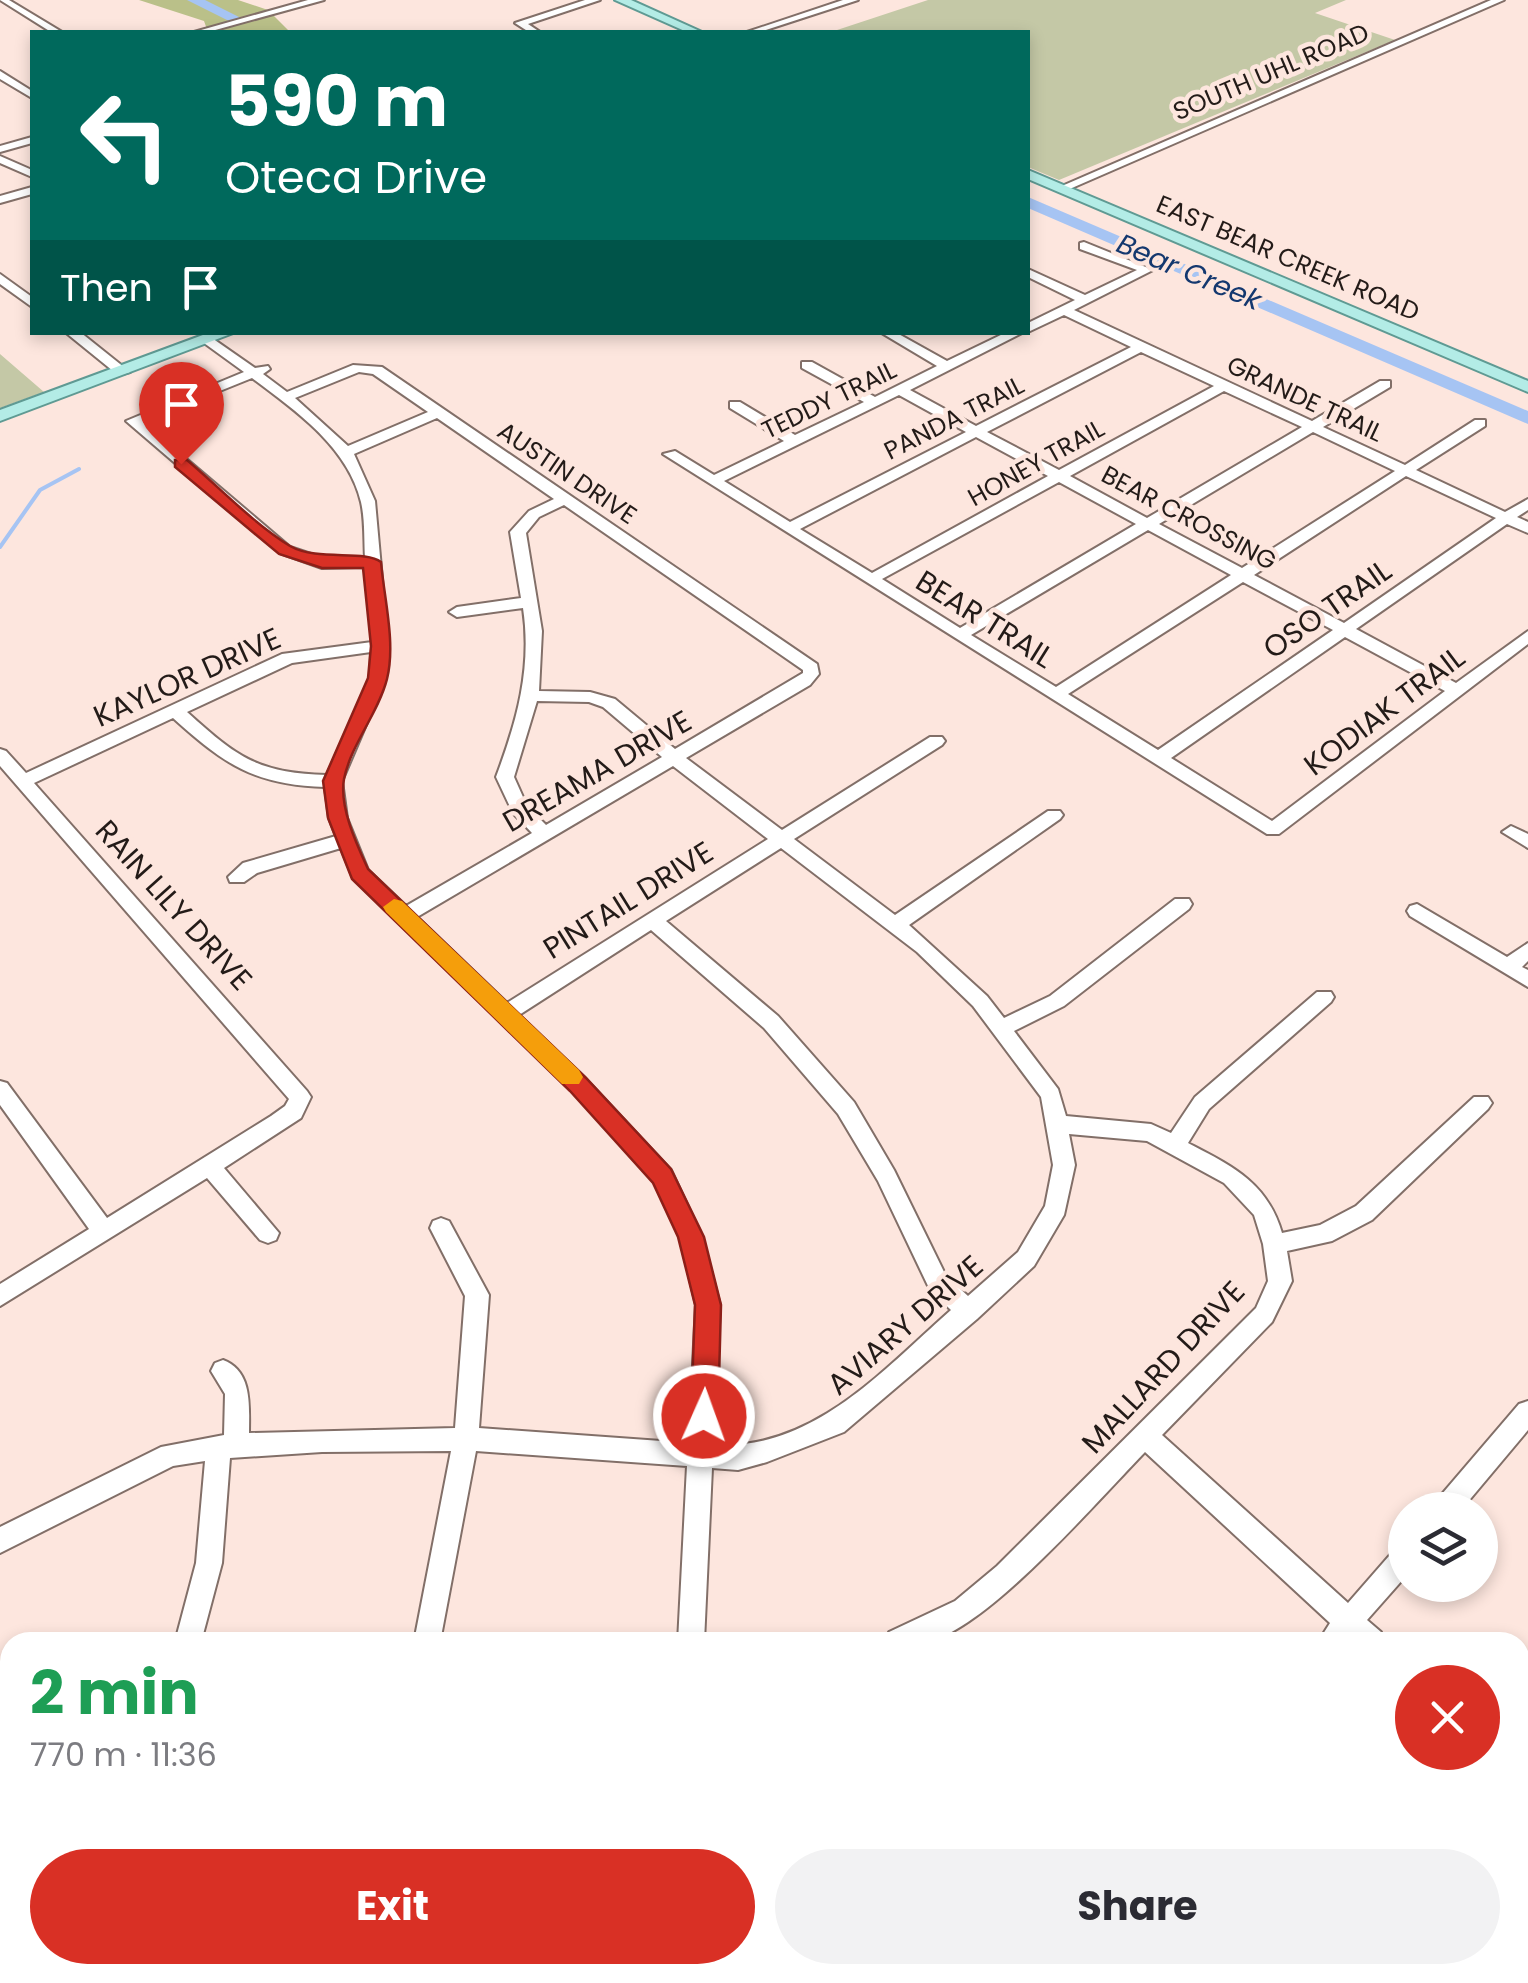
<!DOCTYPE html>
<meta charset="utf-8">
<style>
:root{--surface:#fff;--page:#f2f2f3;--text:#2b2b33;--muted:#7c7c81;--accent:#d93025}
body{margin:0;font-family:Poppins,sans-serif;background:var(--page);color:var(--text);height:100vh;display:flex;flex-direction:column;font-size:38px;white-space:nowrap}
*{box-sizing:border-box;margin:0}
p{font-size:32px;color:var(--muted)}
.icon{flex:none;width:55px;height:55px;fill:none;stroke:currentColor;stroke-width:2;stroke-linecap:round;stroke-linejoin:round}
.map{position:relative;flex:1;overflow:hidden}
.sheet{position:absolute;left:0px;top:1632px;width:1530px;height:352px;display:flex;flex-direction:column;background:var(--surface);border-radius:30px 30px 0 0;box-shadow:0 5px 15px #0003}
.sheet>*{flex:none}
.top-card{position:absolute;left:30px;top:30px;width:1000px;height:305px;border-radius:0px;box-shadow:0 5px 15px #0003;background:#00695c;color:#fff;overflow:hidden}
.buttons{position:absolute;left:1388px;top:1492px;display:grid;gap:20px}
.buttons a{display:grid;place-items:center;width:110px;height:110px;border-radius:50%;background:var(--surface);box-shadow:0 5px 15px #0003;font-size:50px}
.pin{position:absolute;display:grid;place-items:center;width:85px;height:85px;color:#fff;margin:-102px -42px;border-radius:50% 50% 50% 0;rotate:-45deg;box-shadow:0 0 10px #0007}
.pin .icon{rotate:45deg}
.me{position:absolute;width:110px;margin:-55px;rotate:2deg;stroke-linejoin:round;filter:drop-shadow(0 0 8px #0008)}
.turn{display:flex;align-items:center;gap:35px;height:210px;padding:0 30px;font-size:45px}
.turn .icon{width:130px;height:130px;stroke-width:2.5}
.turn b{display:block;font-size:70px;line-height:85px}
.then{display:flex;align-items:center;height:95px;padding:0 30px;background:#0003;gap:20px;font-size:38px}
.round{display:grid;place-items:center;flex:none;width:105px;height:105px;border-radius:52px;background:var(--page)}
.summary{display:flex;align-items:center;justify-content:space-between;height:170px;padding:0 30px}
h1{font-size:60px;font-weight:700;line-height:75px;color:#1e9e55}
.action{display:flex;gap:20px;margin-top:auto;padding:20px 30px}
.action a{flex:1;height:115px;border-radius:60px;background:var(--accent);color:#fff;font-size:40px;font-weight:700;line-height:115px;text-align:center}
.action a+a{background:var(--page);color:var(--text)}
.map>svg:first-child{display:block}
.green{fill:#c4c8a6}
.forest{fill:#bac089}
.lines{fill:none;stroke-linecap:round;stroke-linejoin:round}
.stream{stroke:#a6c4f3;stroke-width:4}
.river{fill:#a6c4f3;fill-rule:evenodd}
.minor-casing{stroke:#826f68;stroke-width:4}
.major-casing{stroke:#5f9a93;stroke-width:4}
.minor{fill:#fff;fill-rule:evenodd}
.major{fill:#b3ece6;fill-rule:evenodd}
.route{fill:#d93025;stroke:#8d1f18;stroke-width:2.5}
.slow{fill:#f59e0b}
.labels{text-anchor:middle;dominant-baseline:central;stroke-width:9;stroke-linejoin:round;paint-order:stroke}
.far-street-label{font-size:25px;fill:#231b18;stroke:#fde6de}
.far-water-label{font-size:28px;font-style:italic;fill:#14386f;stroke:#fde6de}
.street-label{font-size:30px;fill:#231b18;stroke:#fde6de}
</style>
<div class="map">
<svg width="1528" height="1983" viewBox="0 0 1528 1983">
<rect width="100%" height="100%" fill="#fde6de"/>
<path class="green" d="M928 0H1346L1315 13 1395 40 1059 180 1028 167V32H831Z
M0 354 44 392 0 408Z"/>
<path class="forest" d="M139 0H238L268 10 290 32H208L204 21Z"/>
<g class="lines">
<path class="stream" d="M0 547 40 490 79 469"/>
<path class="river" d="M187 0H205L245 20 233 23Z
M1028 197 1528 411V424L1028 208Z"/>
<defs>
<path id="minor" d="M0 0H9L62 32H51Z
M308 0H324L208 32H194Z
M585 0H600L528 24 540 32H529L515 23Z
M843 0H858L760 32H747Z
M1491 0H1504L1065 191 1055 189Z
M0 71 32 91V98L0 79Z
M32 137V143L0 152V146Z
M0 156 32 170V177L0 163Z
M32 187V194L0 203V196Z
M1084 242 1153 270 1074 310 1312 421 1380 381H1390V387L1323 427 1405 465 1475 420H1485V426L1416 470 1505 512 1528 499V510L1517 517 1528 522V533L1507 524 1356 629 1456 683 1528 631V644L1279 834H1267L663 454 675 451 714 475 784 441 730 408V402H740L795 435 864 402 802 368V362H812L875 397 937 366 880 332H895L947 361 1007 332H1024L910 390 976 426 1131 347 1064 315 1028 332V323L1075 300 1028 277V269L1085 295 1137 270 1080 249V243ZM1141 352 1214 386 1059 470 987 432ZM1224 391 1302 427 1147 518 1070 476ZM899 395 966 432 790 522 724 481ZM1313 432 1395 471 1242 568 1159 524ZM976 437 1048 476 872 573 800 529ZM1406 476 1496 518 1344 623 1254 575ZM1059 482 1136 524 960 628 882 579ZM1148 530 1231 575 1056 687 971 635ZM1243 582 1333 630 1158 750 1068 694ZM1345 637 1445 691 1272 821 1171 758Z
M0 274 32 297V307L0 284Z
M65 332H80L130 372 118 375Z
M209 336 255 368 268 366 270 369 263 374 287 392 353 365 382 367 817 664 819 674 810 685 686 758 782 830 930 737H942L945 741 942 745 794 839 895 915 1048 811H1060L1063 815 1060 819 909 925 987 996 1004 1018 1050 996 1175 899H1189L1192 904 1189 909 1064 1006 1014 1031 1058 1089 1066 1116 1151 1124 1171 1133 1195 1097 1317 992H1331L1334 997 1331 1002 1209 1109 1188 1143C1232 1166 1267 1182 1282 1233L1320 1225 1356 1206 1474 1097H1488L1492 1103 1488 1109 1372 1220 1332 1241 1287 1251 1292 1281 1272 1322 1162 1435 1348 1603 1396 1548 1405 1544V1577L1367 1620 1381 1632 1384 1642H1318L1330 1623 1145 1452C1100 1498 984 1633 925 1642 912 1645 898 1642 886 1642L889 1632 955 1601 997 1566 1256 1308 1268 1281 1263 1244 1254 1215 1224 1183 1147 1141 1069 1134 1075 1165 1064 1215 1034 1266 977 1319 844 1432 767 1462 738 1470 712 1468 704 1642H678L687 1466 476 1451 440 1642H414L451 1451 322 1452 230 1458 222 1563 201 1642H175L196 1563 205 1461 173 1466 0 1553V1527L161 1447 224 1435 225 1394 211 1371 215 1363 223 1360C253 1371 249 1407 249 1433L455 1428 465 1296 430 1228 433 1221 441 1218 449 1221 489 1295 479 1428 689 1443 696 1305 680 1237 655 1182 571 1090 353 878 341 848 257 873 244 882H230L228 877 243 863 336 836 329 818 325 787C254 785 224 764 173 718L34 783 307 1091 311 1097 301 1118 224 1168 279 1233 276 1240 268 1243 260 1240 207 1178 0 1306V1284L89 1229 0 1105V1081L7 1083 107 1218 271 1116 285 1106 289 1099 0 766V749L6 751 26 773 282 654 372 642 366 567 322 568 280 553 126 421 244 372 204 343V337ZM359 372 373 374 428 412 348 446 295 398ZM252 378C295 410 348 447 361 502 365 519 364 540 365 558H323L290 547 143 422ZM437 418 554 499 529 511 510 532 521 598 457 607 449 612 457 617 523 608C532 668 517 721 496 777L513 813 532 833 406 906 368 870 347 818 342 781 386 678 388 646 375 501 354 454ZM564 505 803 670V673L675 749 615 699 590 692 539 691 542 631 526 533 539 517ZM371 652 370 678 327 775C257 773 237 757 187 712L292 663ZM537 701 589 702 603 707 662 757 546 825 527 806 514 777ZM673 766 768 839 507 1003 417 917ZM781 848 917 952 973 1006 1041 1097 1053 1165 1045 1206 1018 1252 968 1296 946 1276 894 1170 854 1102 778 1016 666 921ZM651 930 764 1028 838 1114 878 1181 930 1290 951 1310C883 1370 813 1451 713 1445L720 1305 702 1237 671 1170 585 1078 519 1015Z
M1511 826 1528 834V848L1502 832Z
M1417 904 1507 957 1528 943V961L1522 967 1528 970V987L1410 916 1407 911 1410 906Z
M1528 1401V1430L1461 1510H1432L1436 1501 1519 1404Z
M1520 1770 1528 1773V1810L1520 1807Z
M0 1913 10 1917V1961L0 1957Z
M11 1975H42L45 1983H14Z
M182 1975H218L215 1983H179Z
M649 1975H679L678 1983H648Z
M735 1975H799L802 1983H738Z
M1255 1975H1290L1293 1983H1258Z"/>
<path id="major" d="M615 0H631L702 32H687Z
M1028 170 1528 381V392L1028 179Z
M211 332H236L0 421V410Z"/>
</defs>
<use href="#minor" class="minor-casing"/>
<use href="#major" class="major-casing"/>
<use href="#minor" class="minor"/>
<use href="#major" class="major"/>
</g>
<path class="route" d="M175 460H187C220 488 253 523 290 546 318 562 364 549 381 562 384 598 396 643 387 679 378 714 351 744 344 779 339 807 357 845 368 869L586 1078 671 1169 704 1237 721 1305 718 1416 714 1425 704 1429 695 1425 691 1416 695 1305 678 1237 653 1183 570 1091 352 879 328 818 323 781 368 678 371 646 363 568H322L279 554 175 467Z"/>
<path class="slow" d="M394 899 402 901 579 1070 583 1077 579 1084H562L386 912 383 907Z"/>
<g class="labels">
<g class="far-street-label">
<text transform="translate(1271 72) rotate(-23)">SOUTH UHL ROAD</text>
<text transform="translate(1288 258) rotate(23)">EAST BEAR CREEK ROAD</text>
<text transform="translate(1305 399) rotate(25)">GRANDE TRAIL</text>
<text transform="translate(829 400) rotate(-26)">TEDDY TRAIL</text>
<text transform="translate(954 418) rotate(-27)">PANDA TRAIL</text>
<text transform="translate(1036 463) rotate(-29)">HONEY TRAIL</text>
<text transform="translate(567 473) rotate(34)">AUSTIN DRIVE</text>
<text transform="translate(1189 518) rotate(28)">BEAR CROSSING</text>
</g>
<g class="far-water-label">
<text transform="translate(1189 272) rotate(23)">Bear Creek</text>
</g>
<g class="street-label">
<text transform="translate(1327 609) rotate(-35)">OSO TRAIL</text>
<text transform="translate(985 619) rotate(32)">BEAR TRAIL</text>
<text transform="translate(187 677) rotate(-24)">KAYLOR DRIVE</text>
<text transform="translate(1384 711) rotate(-37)">KODIAK TRAIL</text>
<text transform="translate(597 771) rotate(-30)">DREAMA DRIVE</text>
<text transform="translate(628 900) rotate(-32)">PINTAIL DRIVE</text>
<text transform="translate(174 905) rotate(48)">RAIN LILY DRIVE</text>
<text transform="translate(905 1325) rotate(-41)">AVIARY DRIVE</text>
<text transform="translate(1163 1367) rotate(-47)">MALLARD DRIVE</text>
</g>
</g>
</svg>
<div class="buttons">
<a><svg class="icon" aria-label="layers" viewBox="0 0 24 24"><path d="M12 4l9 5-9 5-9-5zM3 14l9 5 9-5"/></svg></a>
</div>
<div class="pin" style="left:181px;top:464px;background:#d93025"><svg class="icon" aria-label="arrive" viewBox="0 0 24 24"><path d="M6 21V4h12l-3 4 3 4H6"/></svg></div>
<svg class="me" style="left:704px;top:1416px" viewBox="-20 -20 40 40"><circle r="17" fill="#d93025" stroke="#fff" stroke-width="3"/><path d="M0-11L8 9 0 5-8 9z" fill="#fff"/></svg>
<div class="top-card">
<div class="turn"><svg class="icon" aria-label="left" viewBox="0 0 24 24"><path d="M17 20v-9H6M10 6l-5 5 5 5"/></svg><div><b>590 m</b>Oteca Drive</div></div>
<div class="then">Then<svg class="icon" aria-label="arrive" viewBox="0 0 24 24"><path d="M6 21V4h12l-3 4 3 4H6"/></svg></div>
</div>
<section class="sheet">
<div class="summary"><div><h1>2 min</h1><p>770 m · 11:36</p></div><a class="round" style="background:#d93025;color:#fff"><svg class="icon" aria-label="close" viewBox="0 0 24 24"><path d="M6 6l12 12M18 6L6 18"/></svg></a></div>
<div class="action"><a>Exit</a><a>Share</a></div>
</section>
</div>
